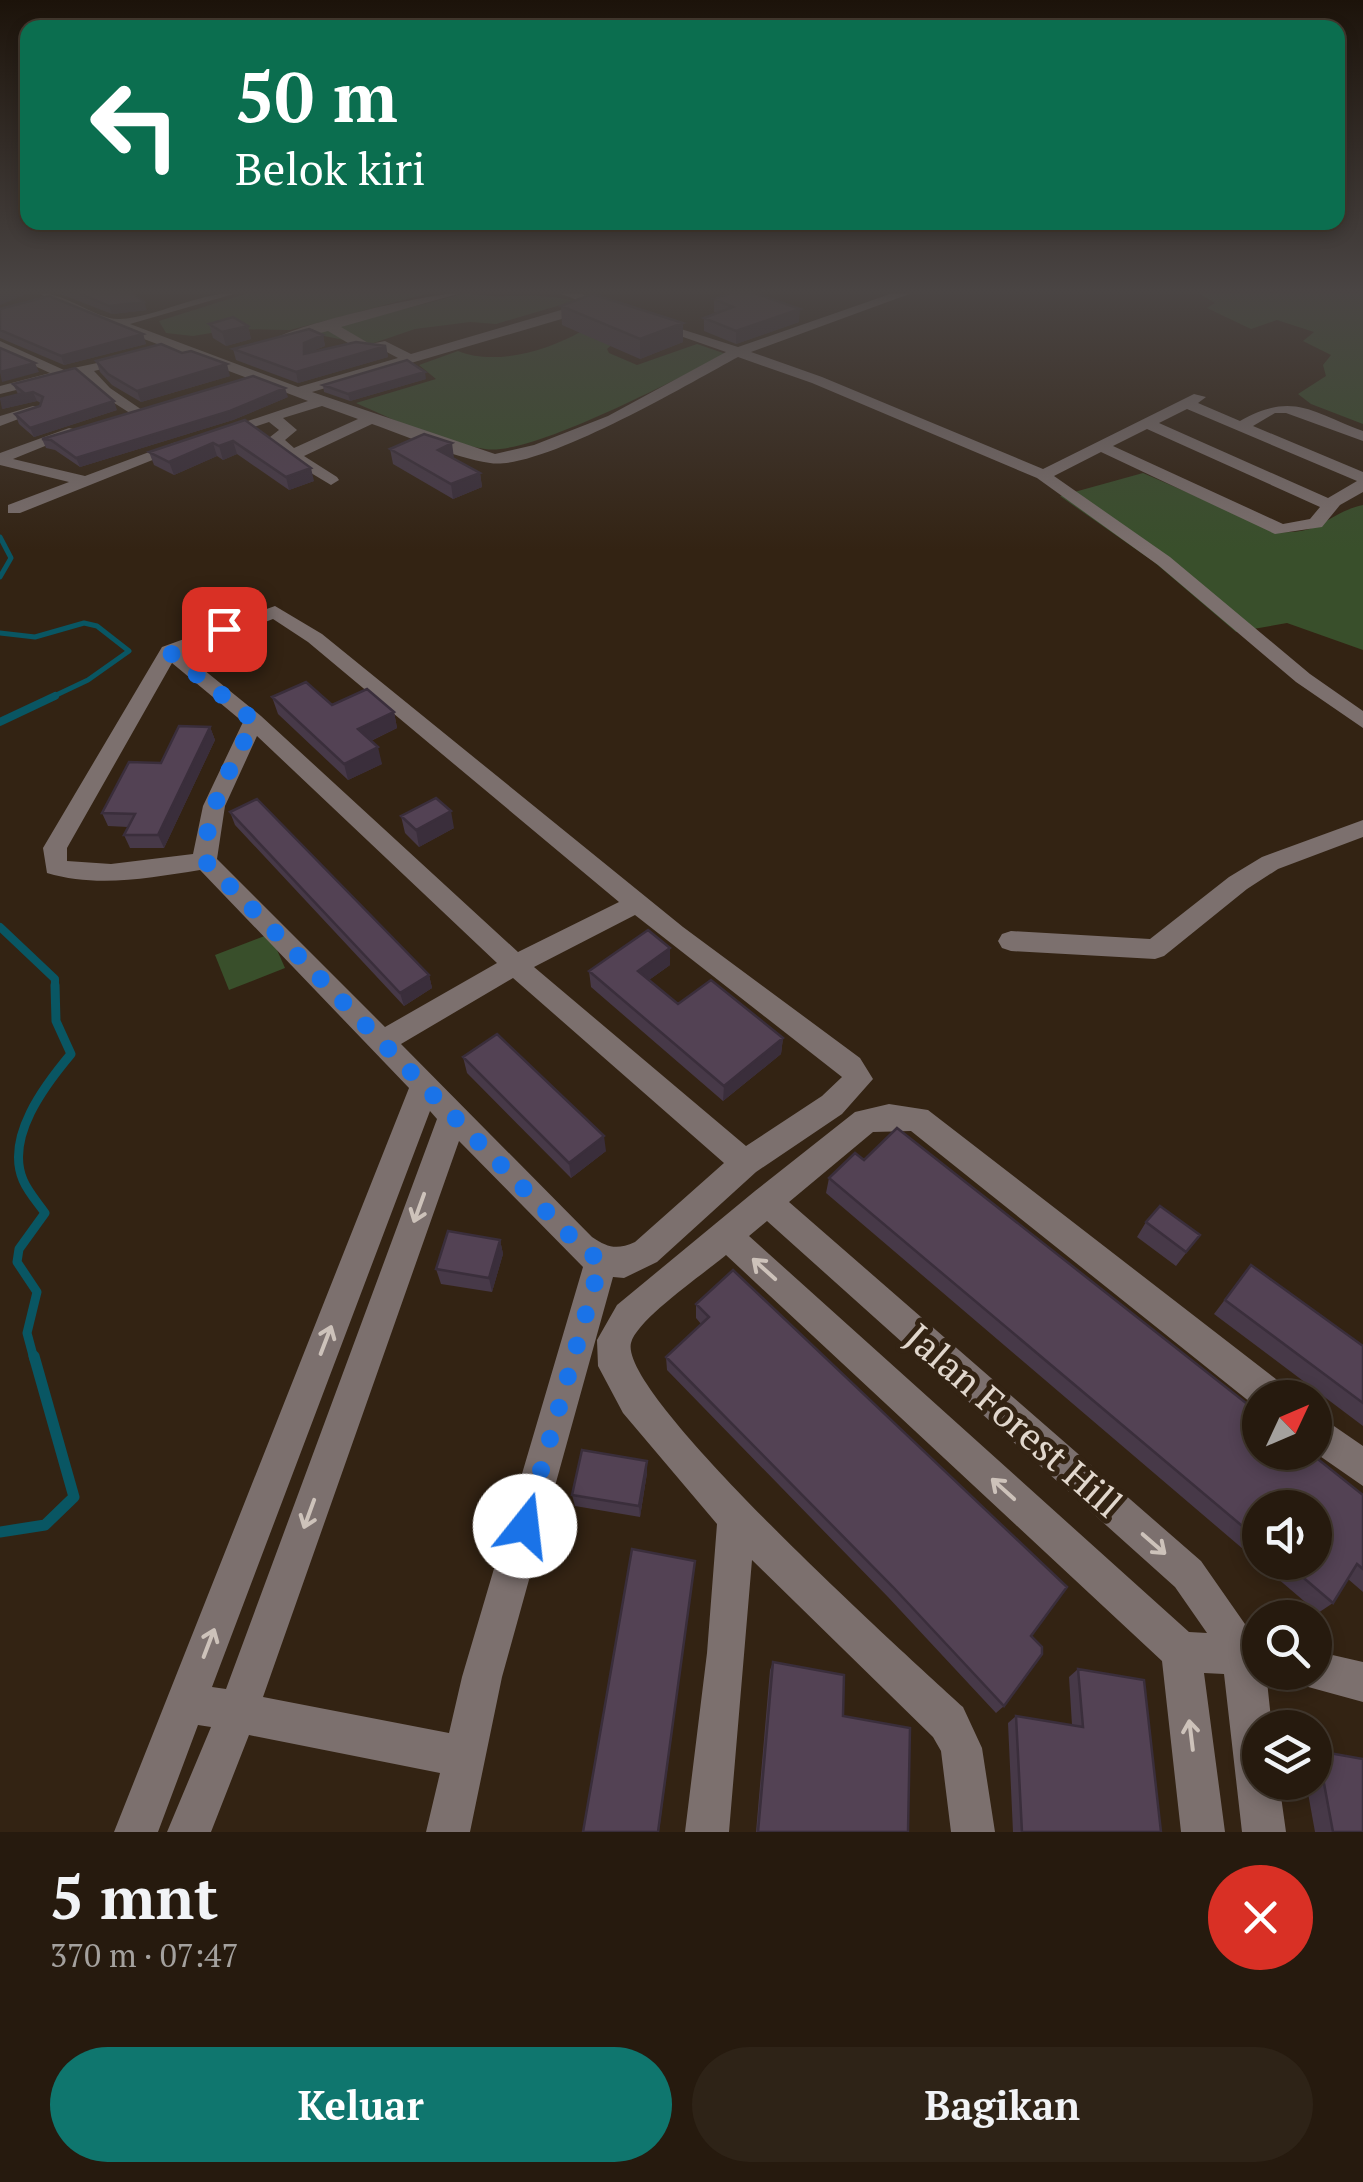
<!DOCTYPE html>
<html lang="id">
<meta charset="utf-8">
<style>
:root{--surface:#261a0e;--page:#2e2317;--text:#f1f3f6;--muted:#a4a19e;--line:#42382e;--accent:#0f766e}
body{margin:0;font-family:"PT Serif",serif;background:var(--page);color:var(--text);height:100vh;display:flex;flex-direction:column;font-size:38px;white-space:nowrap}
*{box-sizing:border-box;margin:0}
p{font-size:32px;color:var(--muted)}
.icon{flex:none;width:55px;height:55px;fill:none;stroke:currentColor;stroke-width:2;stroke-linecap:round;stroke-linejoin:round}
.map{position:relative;height:1832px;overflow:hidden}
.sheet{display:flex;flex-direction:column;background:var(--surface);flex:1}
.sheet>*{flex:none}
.guide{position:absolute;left:20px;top:20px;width:1325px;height:210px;border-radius:20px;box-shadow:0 5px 15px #0003,0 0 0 2px var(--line);background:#0b6e4f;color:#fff;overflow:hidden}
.needle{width:65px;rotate:46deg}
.buttons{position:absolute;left:1242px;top:1380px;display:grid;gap:20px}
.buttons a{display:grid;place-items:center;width:90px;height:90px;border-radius:50%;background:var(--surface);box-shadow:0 5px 15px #0003,0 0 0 2px var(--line);font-size:50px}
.pin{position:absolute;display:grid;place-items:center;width:85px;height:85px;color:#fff;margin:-42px;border-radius:20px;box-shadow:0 5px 15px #0006}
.me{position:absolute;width:110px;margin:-55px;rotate:16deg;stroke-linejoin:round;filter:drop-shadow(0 0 8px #0008)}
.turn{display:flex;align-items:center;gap:35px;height:210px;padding:0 50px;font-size:45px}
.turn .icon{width:130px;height:130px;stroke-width:2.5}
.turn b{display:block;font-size:70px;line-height:85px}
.round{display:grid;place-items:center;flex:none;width:105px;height:105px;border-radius:52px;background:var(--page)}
.overview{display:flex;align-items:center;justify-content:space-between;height:170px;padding:0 50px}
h1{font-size:60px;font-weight:700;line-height:75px}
.button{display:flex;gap:20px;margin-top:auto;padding:20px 50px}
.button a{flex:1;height:115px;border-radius:60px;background:var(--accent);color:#fff;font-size:40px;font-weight:700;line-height:115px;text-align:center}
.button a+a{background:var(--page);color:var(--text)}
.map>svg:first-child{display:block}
.green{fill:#394f2b}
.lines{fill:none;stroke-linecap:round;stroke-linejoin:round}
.stream-far3{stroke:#095663;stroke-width:5}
.stream-far2{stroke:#095663;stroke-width:8}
.stream-far1{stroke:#095663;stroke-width:9}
.stream{stroke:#095663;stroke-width:11}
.minor{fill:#7c706e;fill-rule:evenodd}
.wall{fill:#473948;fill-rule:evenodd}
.shaded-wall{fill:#3a2e3b}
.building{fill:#534254;stroke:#3a2e3b;stroke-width:2.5}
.oneway{stroke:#cdc2ba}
.route{stroke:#1a73e8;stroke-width:18;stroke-dasharray:0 32.4}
.labels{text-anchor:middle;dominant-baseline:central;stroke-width:10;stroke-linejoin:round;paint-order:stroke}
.near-street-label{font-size:38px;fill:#e1d7cd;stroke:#332313}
</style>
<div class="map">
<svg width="1363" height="1832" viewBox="0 0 1363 1832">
<rect width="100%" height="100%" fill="#332313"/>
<path class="green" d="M248 293H430L290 330 235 329 193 336 166 333 159 321Z
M467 293C502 301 532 290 574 301L496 324 470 322 415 329 368 345 310 333Z
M1198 293H1363V424L1311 404 1298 394 1326 376 1323 365 1331 355 1303 341 1314 332 1277 320 1251 329 1207 308 1215 303Z
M580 332 614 343 607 349 609 353 637 365 697 344 726 354C680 377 530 457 485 449 441 442 396 421 356 403L436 379 419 365 458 351C494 366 547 351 580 332Z
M1143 473 1278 532C1322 535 1327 513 1363 505V650L1287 623 1236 632 1154 562 1060 496Z
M270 934 285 968 229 990 215 955Z"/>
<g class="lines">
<path class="stream-far3" d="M0 537 11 558 0 577
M0 633 35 637 84 623 97 626 129 651 88 680 50 698"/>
<path class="stream-far2" d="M0 722 55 696
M0 927 55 979V988"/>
<path class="stream-far1" d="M34 1359 27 1333 37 1292 17 1262 19 1249 45 1213C38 1203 28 1192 23 1180 5 1137 45 1085 71 1054L56 1021 55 985"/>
<path class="stream" d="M0 1532 45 1525 74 1497 34 1356"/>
<path class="minor" d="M38 293C68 293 96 320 120 319 158 317 195 293 237 293L130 324 298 387 398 358 383 350 363 352 328 331 281 343 274 339C298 324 430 293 461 293L341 327 370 344 385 341 411 354 585 303 559 293H578L618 305V311L599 308 312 392 495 454 534 445 608 416 726 352 646 324V318L738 347 893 293H912L751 352 822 377 1043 469 1194 394 1206 397 1198 403 1240 421C1293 391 1311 412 1363 431V441L1286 413H1275L1253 426 1363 472V492L1340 505 1322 527 1275 534 1101 452 1054 476 1170 557 1310 674 1363 711V728L1296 682 1158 565 1037 478 812 383 738 357C690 383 541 471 490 463 451 457 410 437 372 424L304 456 337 477 339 480 331 485 286 458 270 443V437L279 430 269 422 220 438 212 433 308 401 112 327ZM322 406 358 419 294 448 285 440 297 430 283 418ZM1187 409 1357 481 1328 498 1159 423ZM1147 429 1320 507 1310 519 1283 524 1113 446Z
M0 341 64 370 135 355V361L94 371 110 388 145 412 133 415 100 394 81 374 0 394V386L50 373 0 350Z
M33 406 45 409 0 426V416Z
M69 428 82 431 13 459 85 476 176 442 190 445 20 513H8V505L69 482 0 465V453Z
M275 606 322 634 683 927 860 1058 873 1079 842 1114 756 1172 657 1262 624 1278 613 1277 502 1677 470 1832H426L440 1773 249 1735 211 1832H167L211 1727 198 1725 158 1832H114L409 1088 200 870C149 878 97 888 47 873L43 848 162 647ZM273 619 308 642 619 902 518 952 261 716 183 653ZM172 663 243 722 203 806 193 854 111 864 67 861V848ZM257 736 497 963 385 1027 217 859 225 806ZM635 915 842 1077 822 1096 746 1146 534 967ZM513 978 724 1163 635 1242C617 1250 608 1248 592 1237L401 1044ZM430 1111 437 1119 226 1689 212 1687ZM459 1141 583 1267 462 1677 449 1733 263 1697Z
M1363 820V837L1278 869 1247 889 1164 956 1155 959 1011 951 1002 948 998 941 1002 934 1011 931 1150 939 1229 877 1262 857Z
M889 1104 928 1110 1285 1386 1290 1398H1260V1410L911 1131 873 1132 789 1202 1201 1561 1254 1637 1260 1639V1672H1266L1272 1728H1260V1782H1279L1286 1832H1242L1224 1674 1204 1673 1225 1832H1181L1162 1661 726 1255C705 1273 637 1319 631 1343 618 1396 913 1661 963 1707L982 1748 995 1832H951L941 1751 933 1737 752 1560 729 1832H685L707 1653 717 1524 623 1413 598 1366 597 1340 617 1305 755 1191 855 1112ZM767 1221 1175 1587 1207 1633 1189 1632 749 1236Z
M1315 1413 1363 1446V1486L1314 1452Z
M1315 1651 1363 1662V1702L1301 1685 1296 1672H1315Z"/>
</g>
<path class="wall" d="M58 293H133L147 310 112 314Z
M714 299 799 322 736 344 704 331V318L717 313 714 312Z
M561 306 683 342 640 359 562 325Z
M0 309 143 334 146 344 64 365 0 338Z
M209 324 248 326 251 339 226 346 213 338Z
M323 335 325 346 306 354 386 346 388 357 298 383 236 360 233 349Z
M96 361 230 376 141 402 112 385 100 372Z
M426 379 350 401 324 392 323 385Z
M13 384 117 410 34 437 19 424 15 414 40 406 41 403 37 401 2 409 18 394Z
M288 397 233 420 80 467 55 450 46 448 42 439Z
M245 420 314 481 289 490 237 454 223 460 217 456 174 475 154 465 149 452Z
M390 449 454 458 480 473 482 487 453 499 393 464Z
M272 697 394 712 397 728 371 741 382 764 348 780 278 714Z
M210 727 215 740 164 848H130L124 835 128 827 108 826 102 813 161 763Z
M230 812 429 975 432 988 404 1006 235 825Z
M401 816 454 828 419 847 405 833Z
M670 948V965L649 980 678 1004 783 1038 781 1054 723 1101 591 987 589 971Z
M463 1057 606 1151 571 1178 467 1073Z
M864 1160 1363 1495V1592L1348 1579 1333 1603 1318 1613 826 1193 829 1178ZM1260 1508 1315 1562H1260Z
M1146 1222 1200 1235 1176 1266 1137 1237Z
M500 1240 503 1254 492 1292 441 1284 436 1269Z
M1251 1265 1363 1346V1426L1214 1314Z
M696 1304 1031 1636 1004 1706 996 1713 888 1597 667 1370 666 1357 701 1324 696 1318Z
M647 1473 640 1517 575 1506 572 1495Z
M773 1662 843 1716 908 1832H756L770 1670Z
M1078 1669 1161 1832H1013L1008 1723 1016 1716 1072 1725 1069 1677Z
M1318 1751 1363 1832H1315L1306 1782H1315V1752Z"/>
<path class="shaded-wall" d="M3 293H29L0 305V294Z
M144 302 147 310 112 314 109 306Z
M800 309 799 322 736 344V331Z
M683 323V342L640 359V339Z
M248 326 251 339 226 346 222 332Z
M143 334 146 344 64 365 61 356Z
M323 335 325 346 304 354V343Z
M386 346 388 357 298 383 296 372Z
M35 363 39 372 2 382 0 372Z
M227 364 230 376 141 402 137 391Z
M425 372 426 379 350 401 348 394Z
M285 388 288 397 233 420 80 467 76 458Z
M33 392 37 401 2 409 0 399Z
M114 401 117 410 34 437 30 428Z
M233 441 237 454 223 460 219 446Z
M213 443 217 456 174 475 169 462Z
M452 443 454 458 438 450Z
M311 468 314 481 289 490 286 477Z
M480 473 482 487 453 499 451 484Z
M394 712 397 728 362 745 358 729Z
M210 727 215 740 164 848 158 835Z
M378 747 382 764 348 780 344 764Z
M451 811 454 828 419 847 416 830Z
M670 948V965L639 987 638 971Z
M429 975 432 988 404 1006 400 993Z
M783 1038 781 1054 723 1101 724 1086Z
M604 1136 606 1151 571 1178 569 1163Z
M500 1240 503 1254 492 1292 489 1278Z
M647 1461V1473L640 1517 639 1506Z
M695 1561 659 1832H658Z"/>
<path class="building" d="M78 293H133L144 302 109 306Z
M731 293H754L800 309 736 331 704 318 733 307 714 299Z
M592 294 683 323 640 339 561 306Z
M49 296 143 334 61 356 0 330V309Z
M233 317 248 326 222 332 209 324Z
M309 329 323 335 304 343V354L356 342 386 346 296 372 233 349Z
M161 344 182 353 191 351 227 364 137 391 108 374 96 361Z
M0 348 35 363 0 372Z
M407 360 425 372 348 394 323 385Z
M75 368 114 401 30 428 15 414 40 406 43 397 33 392 0 399 24 393 13 384Z
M253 376 285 388 230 411 76 458 51 440 42 439Z
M245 420 311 468 286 477 233 441 219 446 213 443 169 462 149 452Z
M424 434 452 443 438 450 480 473 451 484 390 449Z
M306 682 332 705 367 689 394 712 358 729 378 747 344 764 272 697Z
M179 726 210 727 158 835H124L135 814 102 813 129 762 161 763Z
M436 798 451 811 416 830 401 816Z
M257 799 429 975 400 993 230 812Z
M648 930 670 948 638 971 678 1004 711 980 783 1038 724 1086 589 971Z
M497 1034 604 1136 569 1163 463 1057Z
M897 1128 1260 1414V1452H1309L1363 1495V1569L1357 1564 1333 1603 1285 1562H1315V1508H1260V1541L829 1178 855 1153 864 1160Z
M1160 1206 1200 1235 1186 1252 1146 1222Z
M448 1231 500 1240 489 1278 436 1269Z
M1251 1265 1363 1346V1403L1225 1300Z
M733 1270 1067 1587 1031 1636 1042 1647V1654L1004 1706 893 1587 666 1357 709 1317 696 1304Z
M582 1450 647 1461 639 1506 572 1495Z
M632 1549 695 1561 658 1832H583Z
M773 1662 844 1675 843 1716 910 1728 908 1832H758Z
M1078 1669 1144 1680 1161 1832H1022L1016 1716 1083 1727Z
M1318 1751 1363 1759V1832H1333Z"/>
<defs><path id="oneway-shaft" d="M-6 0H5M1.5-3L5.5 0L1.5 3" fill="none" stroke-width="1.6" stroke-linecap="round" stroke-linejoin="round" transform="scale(2.5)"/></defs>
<g class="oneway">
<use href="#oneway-shaft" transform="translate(419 1208) rotate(110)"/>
<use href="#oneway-shaft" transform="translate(764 1269) rotate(-138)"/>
<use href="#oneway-shaft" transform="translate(326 1340) rotate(-69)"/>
<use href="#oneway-shaft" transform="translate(1003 1489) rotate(-138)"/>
<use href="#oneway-shaft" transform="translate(309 1514) rotate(110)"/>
<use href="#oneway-shaft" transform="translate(1154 1544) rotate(41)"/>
<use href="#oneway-shaft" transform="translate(209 1643) rotate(-69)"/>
<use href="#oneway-shaft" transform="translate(1191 1735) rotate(-97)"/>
</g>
<linearGradient id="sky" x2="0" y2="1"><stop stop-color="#1c130a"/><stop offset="0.53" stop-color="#4a4544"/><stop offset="1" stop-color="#4a4544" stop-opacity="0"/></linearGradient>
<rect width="1363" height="550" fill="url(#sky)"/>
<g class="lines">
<path class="route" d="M224 629 168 651 254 721C233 765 204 811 205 861 332 989 455 1119 581 1247L601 1261 525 1526"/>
</g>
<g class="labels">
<g class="near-street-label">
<text transform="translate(1014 1420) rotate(41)">Jalan Forest Hill</text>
</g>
</g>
</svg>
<div class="buttons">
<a><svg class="needle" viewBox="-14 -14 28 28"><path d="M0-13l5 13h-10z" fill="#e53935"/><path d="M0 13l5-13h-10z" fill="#a4a19e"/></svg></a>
<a><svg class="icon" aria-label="sound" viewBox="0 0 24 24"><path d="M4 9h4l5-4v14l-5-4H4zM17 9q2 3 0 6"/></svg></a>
<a><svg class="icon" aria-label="search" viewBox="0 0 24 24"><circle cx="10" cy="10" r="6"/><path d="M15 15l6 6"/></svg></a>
<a><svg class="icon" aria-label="layers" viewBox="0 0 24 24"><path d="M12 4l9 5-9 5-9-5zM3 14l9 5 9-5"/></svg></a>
</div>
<div class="pin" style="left:224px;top:629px;background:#d93025"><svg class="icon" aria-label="arrive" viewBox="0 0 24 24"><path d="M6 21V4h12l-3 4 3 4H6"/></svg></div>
<svg class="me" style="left:525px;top:1526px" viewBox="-20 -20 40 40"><circle r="19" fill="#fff"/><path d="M0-13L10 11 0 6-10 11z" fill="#1a73e8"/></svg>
<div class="guide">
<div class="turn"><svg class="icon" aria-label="left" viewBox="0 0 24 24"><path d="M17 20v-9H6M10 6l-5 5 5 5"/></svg><div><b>50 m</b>Belok kiri</div></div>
</div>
</div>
<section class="sheet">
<div class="overview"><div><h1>5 mnt</h1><p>370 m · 07:47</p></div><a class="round" style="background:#d93025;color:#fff"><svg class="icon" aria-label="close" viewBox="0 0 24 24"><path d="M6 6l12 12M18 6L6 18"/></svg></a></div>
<div class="button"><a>Keluar</a><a>Bagikan</a></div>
</section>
